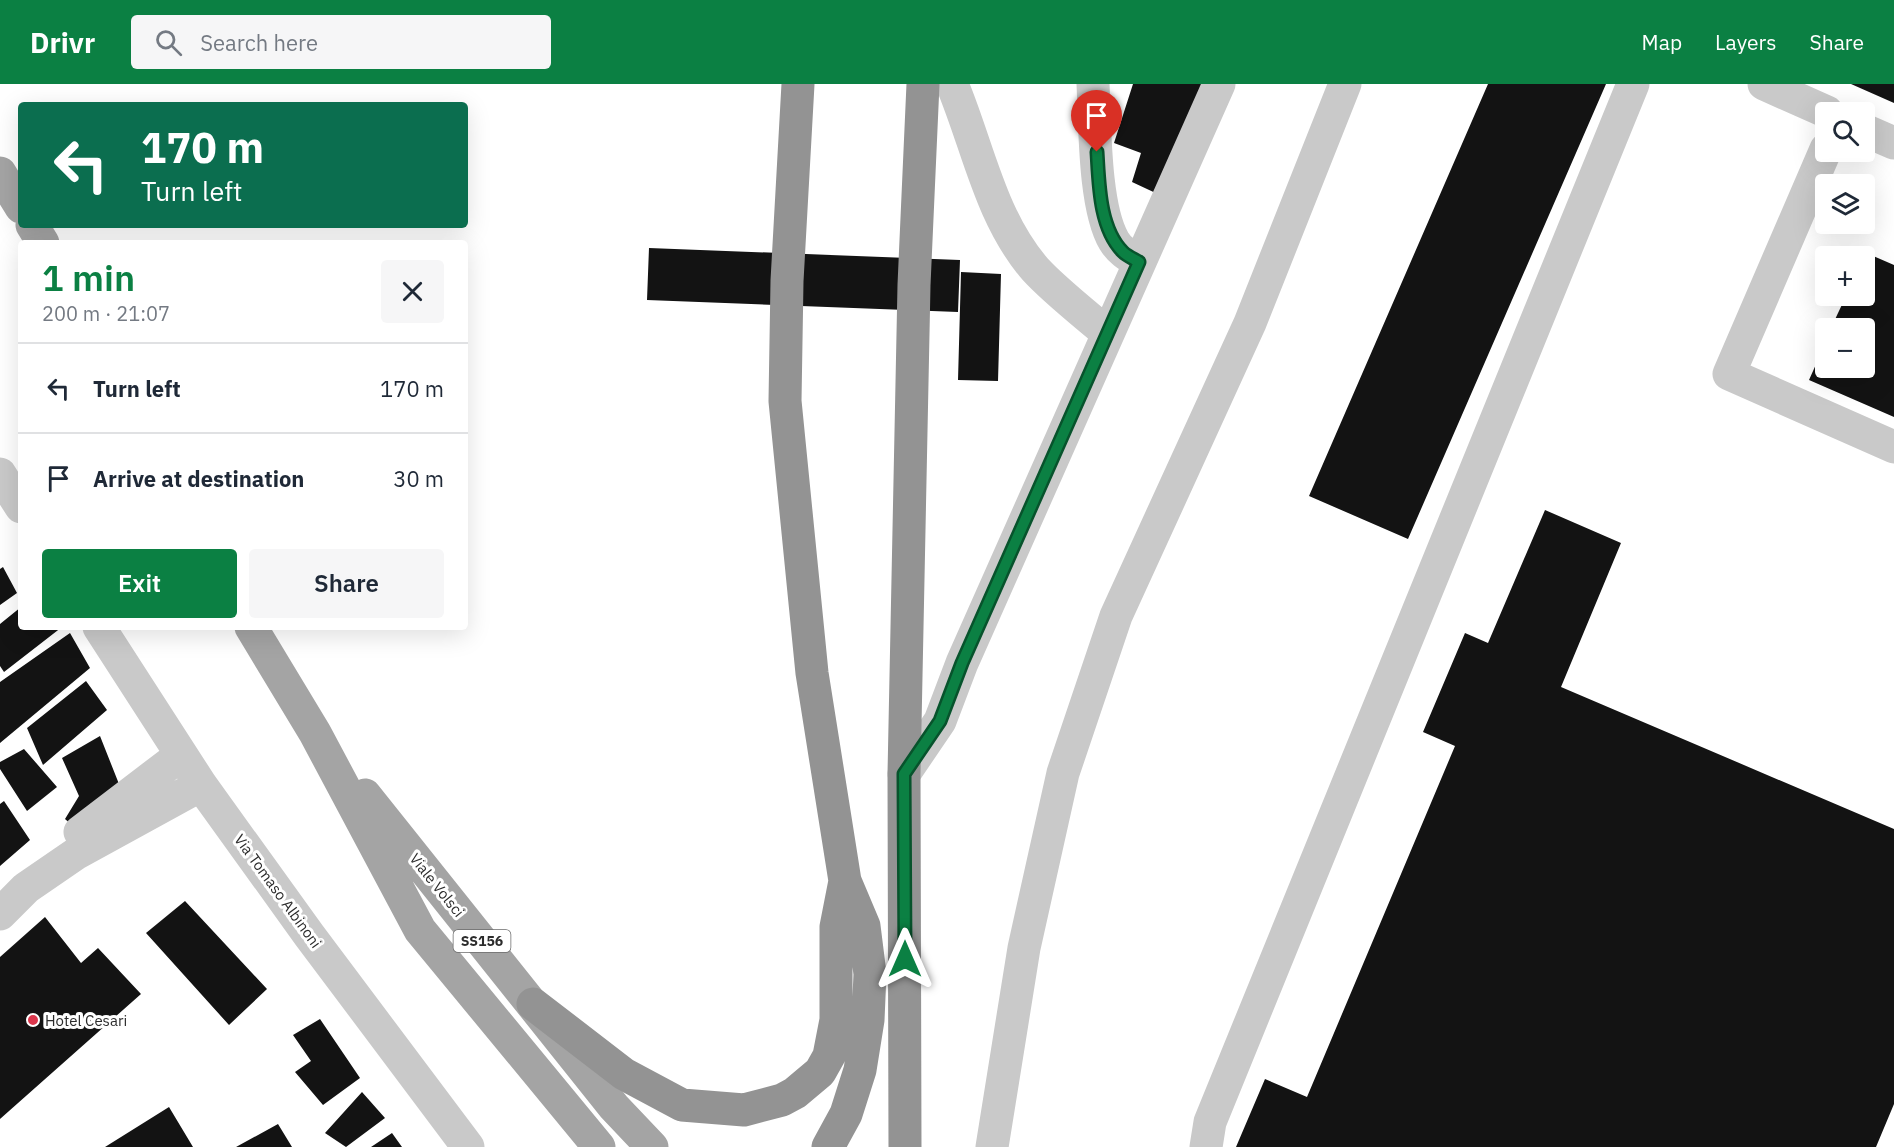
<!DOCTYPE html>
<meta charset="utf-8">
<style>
:root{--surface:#fff;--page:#f6f6f7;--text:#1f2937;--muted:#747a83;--line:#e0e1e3;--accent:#0b8043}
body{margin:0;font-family:"IBM Plex Sans",sans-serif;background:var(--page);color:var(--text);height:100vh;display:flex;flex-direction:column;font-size:22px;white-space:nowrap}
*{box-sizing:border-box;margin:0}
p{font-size:20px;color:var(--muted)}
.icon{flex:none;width:33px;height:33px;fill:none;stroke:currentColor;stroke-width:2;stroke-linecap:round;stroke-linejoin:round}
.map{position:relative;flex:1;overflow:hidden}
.panel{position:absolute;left:18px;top:156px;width:450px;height:390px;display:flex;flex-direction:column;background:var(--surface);border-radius:6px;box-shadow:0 6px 24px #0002}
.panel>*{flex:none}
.banner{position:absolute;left:18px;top:18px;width:450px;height:126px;border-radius:6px;box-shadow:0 6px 24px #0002;background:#0b6e4f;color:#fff;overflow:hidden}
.controls{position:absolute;left:1815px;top:18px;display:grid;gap:12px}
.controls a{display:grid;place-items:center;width:60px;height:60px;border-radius:6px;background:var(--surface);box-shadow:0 6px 24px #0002;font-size:30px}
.pin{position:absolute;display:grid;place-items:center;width:51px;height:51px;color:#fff;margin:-62px -26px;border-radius:50% 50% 50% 0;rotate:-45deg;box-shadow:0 0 6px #0007}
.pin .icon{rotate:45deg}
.me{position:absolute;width:66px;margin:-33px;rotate:0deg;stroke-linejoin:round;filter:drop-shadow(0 0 4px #0008)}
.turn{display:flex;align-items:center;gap:21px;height:126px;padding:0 24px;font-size:27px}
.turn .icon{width:78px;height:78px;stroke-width:2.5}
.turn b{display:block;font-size:42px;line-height:51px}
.round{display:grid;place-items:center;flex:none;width:63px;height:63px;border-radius:6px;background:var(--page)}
.head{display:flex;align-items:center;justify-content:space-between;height:102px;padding:0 24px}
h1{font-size:36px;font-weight:600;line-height:45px;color:var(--accent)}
.primary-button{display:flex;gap:12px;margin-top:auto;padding:12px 24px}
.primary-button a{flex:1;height:69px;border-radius:6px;background:var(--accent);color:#fff;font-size:24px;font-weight:600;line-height:69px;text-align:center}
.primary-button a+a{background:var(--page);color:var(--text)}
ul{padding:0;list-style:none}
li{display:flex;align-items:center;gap:18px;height:90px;padding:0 24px;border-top:2px solid var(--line)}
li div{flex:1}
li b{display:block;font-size:22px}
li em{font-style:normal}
header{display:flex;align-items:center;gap:36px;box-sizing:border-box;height:84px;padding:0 30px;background:var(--accent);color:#fff}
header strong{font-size:28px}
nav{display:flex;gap:33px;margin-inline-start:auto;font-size:21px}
.search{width:420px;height:54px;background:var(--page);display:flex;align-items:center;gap:15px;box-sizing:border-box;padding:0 21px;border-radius:6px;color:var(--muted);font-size:22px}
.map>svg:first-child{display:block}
.building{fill:#131313}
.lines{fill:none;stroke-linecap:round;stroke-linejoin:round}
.minor{stroke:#c9c9c9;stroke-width:33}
.major{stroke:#a4a4a4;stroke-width:33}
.highway{stroke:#939393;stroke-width:33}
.route-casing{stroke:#07532c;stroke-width:15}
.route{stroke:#0b8043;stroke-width:10}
.poi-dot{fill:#db364c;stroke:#fff;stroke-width:2}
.labels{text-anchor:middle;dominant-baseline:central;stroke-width:6;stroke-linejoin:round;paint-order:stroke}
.shield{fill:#fff;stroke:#6b6b6b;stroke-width:1.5}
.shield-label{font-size:14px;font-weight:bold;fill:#2c2c2c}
.street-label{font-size:15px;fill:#2c2c2c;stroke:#fff}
.poi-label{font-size:15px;fill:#2c2c2c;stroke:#fff;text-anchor:start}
</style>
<header>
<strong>Drivr</strong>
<div class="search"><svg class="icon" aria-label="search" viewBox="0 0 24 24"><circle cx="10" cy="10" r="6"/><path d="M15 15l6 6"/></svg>Search here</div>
<nav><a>Map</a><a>Layers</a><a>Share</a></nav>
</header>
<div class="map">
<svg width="1894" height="1063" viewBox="0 0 1894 1063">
<rect width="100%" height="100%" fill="#fff"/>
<path class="building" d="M1133 0H1204L1162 112 1132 98 1141 69 1114 59Z
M1488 0H1606L1408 455 1309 412Z
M1851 0H1894V19Z
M649 164 960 176 958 228 647 216Z
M1864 168 1894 181V333L1809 296 1826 258V284H1864V244H1831L1846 212H1864V172H1863Z
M961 188 1001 190 998 297 958 296Z
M1545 426 1621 459 1561 603 1894 745V1020L1876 1063H1236L1265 995 1307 1013 1455 662 1423 648 1465 549 1488 559Z
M3 483 17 509 0 521V485Z
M21 523V543H62L4 588 0 582V540Z
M70 549 90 584 0 659V598Z
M86 597 107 626 43 681 27 644Z
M100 652 119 700 74 743 65 735 79 712 62 674Z
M24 665 57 703 27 727 0 685V678Z
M4 717 30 756 0 782V720Z
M185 817 267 905 229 941 146 849Z
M45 833 81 879 98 864 141 910 0 1035V873Z
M320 935 360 994 323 1021 295 988 311 977 293 951Z
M362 1008 385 1034 346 1063 325 1049Z
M169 1023 193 1063H105Z
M278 1040 292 1063H236Z
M392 1049 402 1063H371Z"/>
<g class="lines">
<path class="minor" d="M952 0C978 62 990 133 1035 185 1054 206 1085 230 1107 249
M1093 0C1095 41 1094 123 1114 157 1120 167 1129 172 1139 178
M1764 0 1827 28
M1864 46 1894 59
M1826 65 1729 290 1894 363
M0 390 21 423
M99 543 201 701 309 851 468 1063
M904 690 940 637 962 579 1219 0
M80 748 181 671
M0 830 26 804 77 769 201 701
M992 1063 1024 864 1063 689 1116 532 1250 239 1345 0
M1206 1063 1210 1038 1633 0"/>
<path class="major" d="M0 89 21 123
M32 141 43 159
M251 543 315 649 420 846 599 1063
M365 711 614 1023 652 1063"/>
<path class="highway" d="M798 0 787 197 785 317 812 589 845 797 864 842 870 890 868 936 860 986 846 1030 828 1063
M533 920 624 990 682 1021 744 1026 782 1016 795 1009 820 988 829 972 836 936V843L845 797
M905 1063 904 690 914 201 923 0"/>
</g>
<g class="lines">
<defs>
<path id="route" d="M905 875 904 690 940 637 962 579 1139 178C1134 175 1127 172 1123 168 1099 144 1099 99 1097 68"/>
</defs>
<use href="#route" class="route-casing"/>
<use href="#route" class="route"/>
</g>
<circle class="poi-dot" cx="33" cy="936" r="6"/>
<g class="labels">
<rect class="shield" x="453.5" y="846" width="57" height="22" rx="4.5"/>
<g class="shield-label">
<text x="482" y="857">SS156</text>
</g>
<g class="street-label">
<text transform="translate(437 801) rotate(51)">Viale Volsci</text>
<text transform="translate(278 807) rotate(54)">Via Tomaso Albinoni</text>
</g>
<g class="poi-label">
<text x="45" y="936">Hotel Cesari</text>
</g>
</g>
</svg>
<div class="controls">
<a><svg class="icon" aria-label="search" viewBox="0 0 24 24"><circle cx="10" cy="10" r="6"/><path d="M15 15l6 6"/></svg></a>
<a><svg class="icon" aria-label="layers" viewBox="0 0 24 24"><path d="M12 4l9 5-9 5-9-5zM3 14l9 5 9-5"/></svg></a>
<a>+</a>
<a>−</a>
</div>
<div class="pin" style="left:1097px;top:68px;background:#d93025"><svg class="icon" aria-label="arrive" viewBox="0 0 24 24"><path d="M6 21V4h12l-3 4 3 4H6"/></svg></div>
<svg class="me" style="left:905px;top:875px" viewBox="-20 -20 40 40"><path d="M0-17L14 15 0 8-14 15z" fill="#0b8043" stroke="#fff" stroke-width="4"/></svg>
<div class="banner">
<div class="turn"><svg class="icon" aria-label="left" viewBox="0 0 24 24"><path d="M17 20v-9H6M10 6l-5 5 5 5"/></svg><div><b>170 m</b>Turn left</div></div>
</div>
<section class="panel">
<div class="head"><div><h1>1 min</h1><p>200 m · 21:07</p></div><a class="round"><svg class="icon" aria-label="close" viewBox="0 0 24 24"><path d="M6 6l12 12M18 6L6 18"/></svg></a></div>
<ul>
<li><svg class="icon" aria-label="left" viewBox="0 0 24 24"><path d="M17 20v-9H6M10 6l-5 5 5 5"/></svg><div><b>Turn left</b></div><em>170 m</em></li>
<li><svg class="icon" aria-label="arrive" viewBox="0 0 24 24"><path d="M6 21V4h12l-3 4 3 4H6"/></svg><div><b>Arrive at destination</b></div><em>30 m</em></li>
</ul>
<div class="primary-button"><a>Exit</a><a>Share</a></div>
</section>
</div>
